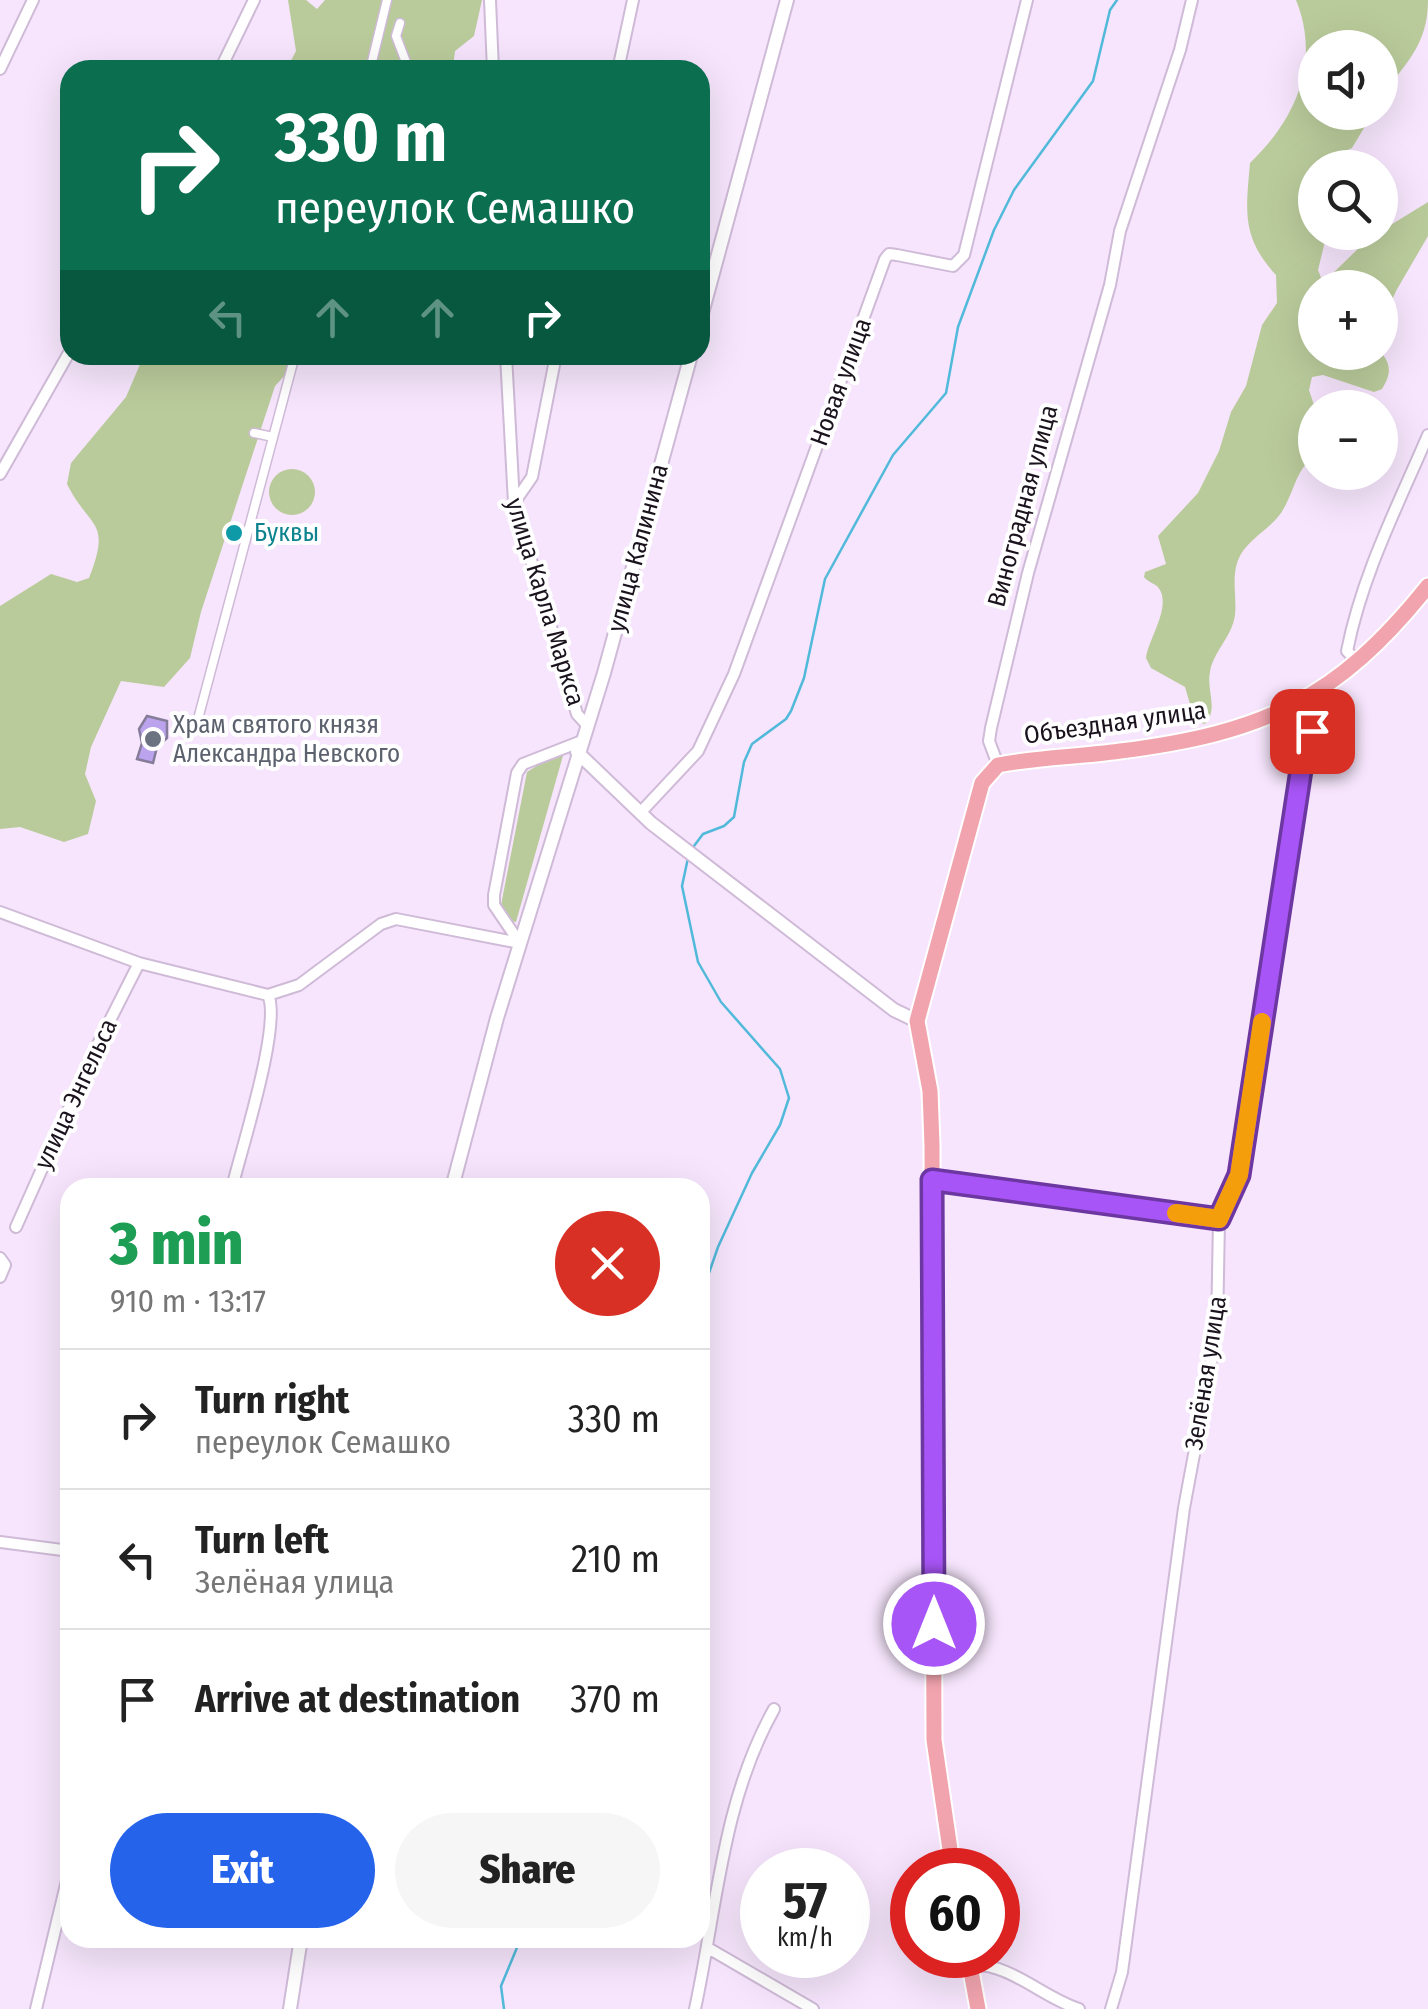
<!DOCTYPE html>
<meta charset="utf-8">
<style>
:root{--surface:#fff;--page:#f6f6f6;--text:#222;--muted:#767676;--line:#e0e0e0;--accent:#2563eb}
body{margin:0;font-family:"Fira Sans Condensed",sans-serif;background:var(--page);color:var(--text);height:100vh;display:flex;flex-direction:column;font-size:38px;white-space:nowrap}
*{box-sizing:border-box;margin:0}
p{font-size:32px;color:var(--muted)}
.icon{flex:none;width:55px;height:55px;fill:none;stroke:currentColor;stroke-width:2;stroke-linecap:round;stroke-linejoin:round}
.map{position:relative;flex:1;overflow:hidden}
.side{position:absolute;left:60px;top:1178px;width:650px;height:770px;display:flex;flex-direction:column;background:var(--surface);border-radius:30px;box-shadow:0 10px 40px #0002}
.side>*{flex:none}
.banner{position:absolute;left:60px;top:60px;width:650px;height:305px;border-radius:30px;box-shadow:0 10px 40px #0002;background:#0b6e4f;color:#fff;overflow:hidden}
.buttons{position:absolute;left:1298px;top:30px;display:grid;gap:20px}
.buttons a{display:grid;place-items:center;width:100px;height:100px;border-radius:50%;background:var(--surface);box-shadow:0 10px 40px #0002;font-size:50px}
.speed{position:absolute;left:740px;top:1848px;display:flex;gap:20px;font-size:50px;font-weight:700;text-align:center}
.speed>*{display:grid;place-content:center;width:130px;height:130px;border-radius:50%;background:var(--surface);box-shadow:0 10px 40px #0002;line-height:1}
.speed small{font-size:25px;font-weight:400}
.speed .limit{border:15px solid #d22;background:#fff;color:#111}
.pin{position:absolute;display:grid;place-items:center;width:85px;height:85px;color:#fff;margin:-42px;border-radius:20px;box-shadow:0 5px 15px #0006}
.me{position:absolute;width:110px;margin:-55px;rotate:0deg;stroke-linejoin:round;filter:drop-shadow(0 0 8px #0008)}
.turn{display:flex;align-items:center;gap:35px;height:210px;padding:0 50px;font-size:45px}
.turn .icon{width:130px;height:130px;stroke-width:2.5}
.turn b{display:block;font-size:70px;line-height:85px}
.lanes{display:flex;align-items:center;height:95px;padding:0 50px;background:#0003;justify-content:center;gap:50px;direction:ltr}
.lanes .off{opacity:.35}
.round{display:grid;place-items:center;flex:none;width:105px;height:105px;border-radius:52px;background:var(--page)}
.head{display:flex;align-items:center;justify-content:space-between;height:170px;padding:0 50px}
h1{font-size:60px;font-weight:800;line-height:75px;color:#1e9e55}
.action{display:flex;gap:20px;margin-top:auto;padding:20px 50px}
.action a{flex:1;height:115px;border-radius:60px;background:var(--accent);color:#fff;font-size:40px;font-weight:800;line-height:115px;text-align:center}
.action a+a{background:var(--page);color:var(--text)}
ul{padding:0;list-style:none}
li{display:flex;align-items:center;gap:30px;height:140px;padding:0 50px;border-top:2px solid var(--line)}
li div{flex:1}
li b{display:block;font-size:38px}
li em{font-style:normal}
.map>svg:first-child{display:block}
.green{fill:#bacb9b}
.lines{fill:none;stroke-linecap:round;stroke-linejoin:round}
.stream{stroke:#51b9da;stroke-width:2.5}
.building{fill:#bca3ed;stroke:#857c99;stroke-width:2.5}
.pedestrian-casing{stroke:#cfbad7;stroke-width:11}
.minor-casing{stroke:#cfbad7;stroke-width:14}
.tertiary-casing{stroke:#cfbad7;stroke-width:16}
.primary-casing{stroke:#fff;stroke-width:19}
.pedestrian{stroke:#fff;stroke-width:8}
.minor{stroke:#fff;stroke-width:10}
.tertiary{stroke:#fff;stroke-width:12}
.primary{stroke:#f2a4ae;stroke-width:15}
.route-casing{stroke:#6d37a1;stroke-width:25}
.route{stroke:#a855f7;stroke-width:18}
.slow{stroke:#f59e0b;stroke-width:18}
.culture-dot{fill:#0f9aa8;stroke:#fff;stroke-width:4}
.worship-dot{fill:#6b7280;stroke:#fff;stroke-width:4}
.labels{text-anchor:middle;dominant-baseline:central;stroke-width:8;stroke-linejoin:round;paint-order:stroke}
.street-label{font-size:25px;fill:#1a131d;stroke:#fff}
.culture-label{font-size:25px;fill:#0d838f;stroke:#fff;text-anchor:start}
.worship-label{font-size:25px;fill:#5b616d;stroke:#fff;text-anchor:start}
</style>
<div class="map">
<svg width="1428" height="2009" viewBox="0 0 1428 2009">
<rect width="100%" height="100%" fill="#f6e5fc"/>
<path class="green" d="M288 0H306L317 9 325 0H482L474 36 455 51 453 67 459 70H286L296 51Z
M1296 0H1428C1428 46 1405 63 1380 99V48H1315V112L1373 113 1352 148 1337 155 1329 167 1315 168V232L1327 233 1318 270 1322 280 1329 277 1368 239 1428 202V236L1396 291 1380 328V288H1315V352L1380 351C1392 365 1391 374 1382 389L1374 392 1323 375 1312 377 1309 390 1315 408V456C1296 469 1295 489 1284 508 1275 526 1252 536 1241 554 1230 573 1237 595 1235 615 1232 637 1213 652 1210 672 1206 690 1219 709 1205 724L1195 721 1185 687 1151 668 1146 658C1148 639 1174 604 1157 586 1153 583 1147 581 1144 577L1145 572 1166 564 1158 536 1198 493 1219 451 1231 412 1246 386 1262 325 1277 303 1276 275C1241 237 1246 211 1250 163 1296 119 1321 62 1296 0Z
M144 355H304L275 386 201 612 190 658 164 687 121 681 91 747 85 774 96 801 88 834 64 842 20 827 0 829V606L51 574 77 582 89 578C112 519 90 530 67 484L71 463 126 397Z
M269 492a23 23 0 1 1 46 0a23 23 0 1 1-46 0Z
M562 750 564 752 516 922 511 921 501 905 527 772Z"/>
<g class="lines">
<path class="stream" d="M691 850 703 834 724 826 734 817 744 762 752 744 786 719 791 711 804 678 825 579 893 455 946 393 958 327 994 230 1014 190 1093 81 1110 10 1117 0
M688 858 682 886 698 962 721 1002 780 1069 789 1098 780 1125 752 1173 718 1247 700 1299
M504 2009 501 1986 521 1938"/>
</g>
<path class="building" d="M147 716 167 721V738L157 747 153 763 137 759 142 743 139 729Z"/>
<g class="lines">
<defs>
<path id="pedestrian" d="M400 23 396 36 409 70
M370 70 387 0
M254 433 273 437
M198 719 295 355"/>
<path id="minor" d="M490 0 493 70
M0 69 33 0
M220 70 254 0
M618 70 633 0
M506 355 514 503 577 714 588 726
M0 474 70 351
M514 503 532 477 556 355
M1358 662 1347 651C1362 575 1398 505 1428 435
M998 765 989 741 991 728 1028 573 1110 285 1120 231 1180 50 1192 0
M640 813 698 751 734 674 885 259 889 254 897 255 953 266 964 255 1027 0
M0 912 139 963 268 995 299 985 381 924 396 919 520 943
M519 942 494 905V895L517 773 523 764 582 741
M932 1181 1219 1219
M232 1188C241 1150 282 1024 268 995
M16 1227 95 1050 139 963
M0 1258 5 1265 0 1277
M0 1542 70 1551
M708 1948 813 2009
M970 1965C1009 1962 1043 1998 1079 2009
M36 2009 70 1868
M695 2009C717 1907 722 1802 774 1709
M1111 2009 1122 1972 1184 1508 1217 1331 1219 1219 1239 1175 1301 770 1330 685"/>
<path id="tertiary" d="M700 321 787 0
M577 752 651 823 894 1010 917 1021
M452 1188 497 1018 604 673 691 355
M290 2009 301 1938"/>
<path id="primary" d="M953 1870 934 1740 932 1145 930 1091 917 1021 982 783 998 765C1038 757 1079 757 1120 751 1263 733 1337 700 1428 586
M968 1955 978 2009"/>
</defs>
<use href="#pedestrian" class="pedestrian-casing"/>
<use href="#minor" class="minor-casing"/>
<use href="#tertiary" class="tertiary-casing"/>
<use href="#primary" class="primary-casing"/>
<use href="#pedestrian" class="pedestrian"/>
<use href="#minor" class="minor"/>
<use href="#tertiary" class="tertiary"/>
<use href="#primary" class="primary"/>
</g>
<g class="lines">
<defs>
<path id="route" d="M934 1624 932 1180 1219 1219 1239 1175 1301 770 1312 731"/>
</defs>
<use href="#route" class="route-casing"/>
<use href="#route" class="route"/>
<path class="slow" d="M1176 1213 1219 1219 1239 1175 1262 1022"/>
</g>
<circle class="culture-dot" cx="234" cy="533" r="10"/>
<circle class="worship-dot" cx="153" cy="739" r="10"/>
<g class="labels">
<g class="street-label">
<text transform="translate(841 382) rotate(-70)">Новая улица</text>
<text transform="translate(1023 506) rotate(-75)">Виноградная улица</text>
<text transform="translate(638 548) rotate(-75)">улица Калинина</text>
<text transform="translate(545 602) rotate(73)">улица Карла Маркса</text>
<text transform="translate(1115 723) rotate(-8)">Объездная улица</text>
<text transform="translate(76 1094) rotate(-65)">улица Энгельса</text>
<text transform="translate(1206 1373) rotate(-81)">Зелёная улица</text>
</g>
<g class="culture-label">
<text x="254" y="533">Буквы</text>
</g>
<g class="worship-label">
<text x="173" y="725">Храм святого князя<tspan x="173" dy="29">Александра Невского</tspan></text>
</g>
</g>
</svg>
<div class="buttons">
<a><svg class="icon" aria-label="sound" viewBox="0 0 24 24"><path d="M4 9h4l5-4v14l-5-4H4zM17 9q2 3 0 6"/></svg></a>
<a><svg class="icon" aria-label="search" viewBox="0 0 24 24"><circle cx="10" cy="10" r="6"/><path d="M15 15l6 6"/></svg></a>
<a>+</a>
<a>−</a>
</div>
<div class="speed"><div>57<small>km/h</small></div><div class="limit">60</div></div>
<div class="pin" style="left:1312px;top:731px;background:#d93025"><svg class="icon" aria-label="arrive" viewBox="0 0 24 24"><path d="M6 21V4h12l-3 4 3 4H6"/></svg></div>
<svg class="me" style="left:934px;top:1624px" viewBox="-20 -20 40 40"><circle r="17" fill="#a855f7" stroke="#fff" stroke-width="3"/><path d="M0-11L8 9 0 5-8 9z" fill="#fff"/></svg>
<div class="banner">
<div class="turn"><svg class="icon" aria-label="right" viewBox="0 0 24 24"><path d="M7 20v-9h11M14 6l5 5-5 5"/></svg><div><b>330 m</b>переулок Семашко</div></div>
<div class="lanes"><svg class="icon off" aria-label="left" viewBox="0 0 24 24"><path d="M17 20v-9H6M10 6l-5 5 5 5"/></svg><svg class="icon off" aria-label="ahead" viewBox="0 0 24 24"><path d="M12 20V5M6 11l6-6 6 6"/></svg><svg class="icon off" aria-label="ahead" viewBox="0 0 24 24"><path d="M12 20V5M6 11l6-6 6 6"/></svg><svg class="icon" aria-label="right" viewBox="0 0 24 24"><path d="M7 20v-9h11M14 6l5 5-5 5"/></svg></div>
</div>
<section class="side">
<div class="head"><div><h1>3 min</h1><p>910 m · 13:17</p></div><a class="round" style="background:#d93025;color:#fff"><svg class="icon" aria-label="close" viewBox="0 0 24 24"><path d="M6 6l12 12M18 6L6 18"/></svg></a></div>
<ul>
<li><svg class="icon" aria-label="right" viewBox="0 0 24 24"><path d="M7 20v-9h11M14 6l5 5-5 5"/></svg><div><b>Turn right</b><p>переулок Семашко</p></div><em>330 m</em></li>
<li><svg class="icon" aria-label="left" viewBox="0 0 24 24"><path d="M17 20v-9H6M10 6l-5 5 5 5"/></svg><div><b>Turn left</b><p>Зелёная улица</p></div><em>210 m</em></li>
<li><svg class="icon" aria-label="arrive" viewBox="0 0 24 24"><path d="M6 21V4h12l-3 4 3 4H6"/></svg><div><b>Arrive at destination</b></div><em>370 m</em></li>
</ul>
<div class="action"><a>Exit</a><a>Share</a></div>
</section>
</div>
